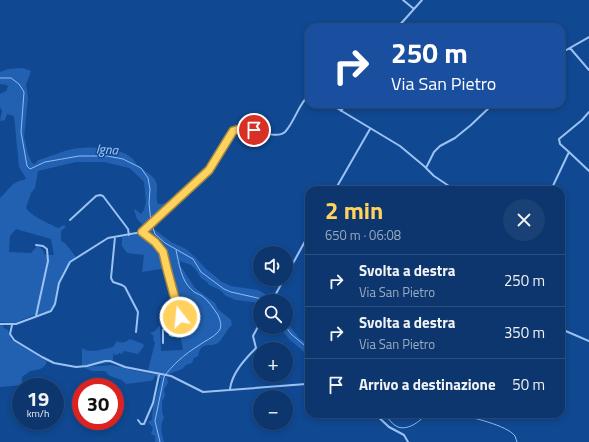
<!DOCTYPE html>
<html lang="it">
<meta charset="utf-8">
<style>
:root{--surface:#0c366d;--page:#1a4175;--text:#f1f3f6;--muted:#9aabc2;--line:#2c5080;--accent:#ffd15d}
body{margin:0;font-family:"Titillium Web",sans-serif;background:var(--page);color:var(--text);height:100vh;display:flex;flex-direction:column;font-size:15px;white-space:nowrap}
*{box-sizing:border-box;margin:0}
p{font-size:13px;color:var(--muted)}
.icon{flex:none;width:22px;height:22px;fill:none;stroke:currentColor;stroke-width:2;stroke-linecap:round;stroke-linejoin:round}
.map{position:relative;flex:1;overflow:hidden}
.sheet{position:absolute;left:305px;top:186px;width:260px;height:232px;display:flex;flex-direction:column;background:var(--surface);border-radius:12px;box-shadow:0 2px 6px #0003,0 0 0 1px var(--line)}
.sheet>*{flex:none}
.guide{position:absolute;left:305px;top:24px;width:260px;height:84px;border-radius:12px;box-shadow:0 2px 6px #0003,0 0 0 1px var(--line);background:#1a4fa0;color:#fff;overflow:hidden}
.controls{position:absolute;left:253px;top:246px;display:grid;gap:8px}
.controls a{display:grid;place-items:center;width:40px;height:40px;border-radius:50%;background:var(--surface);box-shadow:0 2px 6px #0003,0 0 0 1px var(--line);font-size:20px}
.speed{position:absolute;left:12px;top:378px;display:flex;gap:8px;font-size:20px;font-weight:700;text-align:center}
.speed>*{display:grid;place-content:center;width:52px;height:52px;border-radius:50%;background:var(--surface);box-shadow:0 2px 6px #0003,0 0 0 1px var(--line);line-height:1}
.speed small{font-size:10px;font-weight:400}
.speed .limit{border:6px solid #d22;background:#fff;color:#111}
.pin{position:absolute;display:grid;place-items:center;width:34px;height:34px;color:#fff;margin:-17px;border:2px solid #fff;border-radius:50%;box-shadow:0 1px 4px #0007}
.me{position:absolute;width:44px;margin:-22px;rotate:344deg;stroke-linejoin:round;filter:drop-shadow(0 0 3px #0008)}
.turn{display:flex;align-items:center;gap:14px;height:84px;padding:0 20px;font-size:18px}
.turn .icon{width:52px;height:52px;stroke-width:2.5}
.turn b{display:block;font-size:28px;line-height:34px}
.round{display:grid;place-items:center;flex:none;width:42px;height:42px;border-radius:21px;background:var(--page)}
.head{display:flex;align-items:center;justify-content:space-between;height:68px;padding:0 20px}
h1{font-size:24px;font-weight:700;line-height:30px;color:var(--accent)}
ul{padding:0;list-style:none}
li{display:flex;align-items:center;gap:12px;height:52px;padding:0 20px;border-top:1px solid var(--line)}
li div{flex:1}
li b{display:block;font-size:15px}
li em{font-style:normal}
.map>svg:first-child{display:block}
.green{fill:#2261b1;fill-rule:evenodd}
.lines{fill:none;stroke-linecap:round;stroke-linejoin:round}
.stream{stroke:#8dbdf7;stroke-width:1}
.minor{stroke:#9bc2f3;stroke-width:2}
.route-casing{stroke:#a6883c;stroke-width:10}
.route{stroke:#ffd15d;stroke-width:7}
.labels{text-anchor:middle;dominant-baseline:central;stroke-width:3;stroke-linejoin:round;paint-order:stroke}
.water-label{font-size:13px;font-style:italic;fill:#a7cdfa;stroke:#104891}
</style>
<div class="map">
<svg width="589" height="442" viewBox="0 0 589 442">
<rect width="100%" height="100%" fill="#104891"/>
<path class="green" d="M23 68 31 71 26 85 28 98 24 137 28 154 32 163 35 164 38 160C50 157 61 151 73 149 89 146 121 147 133 159 134 160 135 162 136 164 142 170 151 173 155 180 160 189 154 196 158 204H163L176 198 144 226 137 219 134 210 135 209 141 214 144 210 146 202 144 182 134 172 129 168 104 162H76L38 171 35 188 31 193 26 208C31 216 50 224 58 228L64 225 66 227 61 231V241L65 243 76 257C61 268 57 289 54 306L49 311 34 315 14 323 0 322V198C8 191 12 181 24 180L26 178 19 167 14 116 7 114 5 120 0 121 2 111 0 107V94L6 91 8 87 7 85 0 84V72L8 69ZM16 229 51 239 54 255H45L42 249 37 246 31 253 9 252 10 236Z
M149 225 171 242 186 249 195 257 205 268 222 282 231 286 258 290 272 298 270 301H260V303L236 300 226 296 220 290 209 285 207 282 201 278 196 270 191 265 180 261V265L195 288 215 303 218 309 231 320 232 325C226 330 223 339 218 343 210 348 201 340 198 356L194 358 192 363 186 365 182 369 166 375 148 372V370L155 343 153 339 154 336 150 333 155 331 160 325 161 351 183 350 174 300 175 295 167 268 142 272 144 255 127 253 122 246V237L135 235Z
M286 321 299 338 309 345V356L290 340 279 327H286Z
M0 324H2L4 328 8 330 11 340 22 345 47 362C44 370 38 369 31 371 28 372 25 375 22 377V385L0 387Z
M130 339 143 344 144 346 138 354 124 351 122 354 119 353 117 355 113 354V360L110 363 82 366V348C90 354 104 349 113 347L117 341C122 344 126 342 130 339Z
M112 365 132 370 164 376 167 378 168 383 164 389 165 396 162 401V412L164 418C159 426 162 433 164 442H155V436L151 434 153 428 148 422 152 420 153 406 161 379 160 377 155 376 153 380 150 381 126 384 122 380 110 376 105 371H92L83 367Z"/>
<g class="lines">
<path class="stream" d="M0 78H11L19 84 24 92 21 132 27 166 30 169 45 162 79 156H107L123 159 141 168 148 178 150 189 149 203 151 222
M152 225 155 234 165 243 193 259 201 272 224 289 231 292 262 299 264 301
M286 327 291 334 309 349
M385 414C388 418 391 423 396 426 406 432 420 422 426 414
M456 414C470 417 507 425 515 436 516 438 516 440 517 442
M160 442 155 421 164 377C171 366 186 353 198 346 204 341 213 338 218 332 223 327 220 320 218 315 213 308 209 301 202 296 199 294 194 293 192 290 181 281 179 263 176 250"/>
<path class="minor" d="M403 0 414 9
M397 28 422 0
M570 48 589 70
M561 53 589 37
M330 104 400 146 424 166 434 176 455 190
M341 111 346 104
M569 152 589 171
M426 168 434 152 440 146 455 138 471 125 493 104
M335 190 370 129
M551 190 569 152 560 144 559 139 582 120 589 112
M70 220 96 196 100 195 103 196 128 229 129 235
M142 232 155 242 163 251 167 269 180 317C181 326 180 331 173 336L170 335 169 331 165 328 163 330V343
M115 237 111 278 113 282 122 285 125 287 138 312 136 332
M286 276 309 234
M272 301 284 279
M36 316 48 261 47 249 43 246 36 245
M0 324H16L51 311 55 304 59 283 70 262 108 238 142 232 209 170 233 131C249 125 275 141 285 132 295 121 298 105 309 95
M12 325 10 334 14 340 42 357 54 363 76 367 87 366 105 361H110L125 367 171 376 203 392 306 384 309 385
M561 329 589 341
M230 389C232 373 245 359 256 348L253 336 260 323
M375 414 389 427 404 435 408 442
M138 420 141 424H144L153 403 159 375"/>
</g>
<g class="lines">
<defs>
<path id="route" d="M180 317 167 269 163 252 155 242 142 232 209 170 233 131 240 129 254 130"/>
</defs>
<use href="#route" class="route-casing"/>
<use href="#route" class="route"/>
</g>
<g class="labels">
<g class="water-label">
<text transform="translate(107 149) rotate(4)">Igna</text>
</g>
</g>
</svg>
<div class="controls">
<a><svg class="icon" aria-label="sound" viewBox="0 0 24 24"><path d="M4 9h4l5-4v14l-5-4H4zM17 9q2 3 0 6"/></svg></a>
<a><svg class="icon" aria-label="search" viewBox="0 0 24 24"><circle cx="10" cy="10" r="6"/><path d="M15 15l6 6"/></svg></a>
<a>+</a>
<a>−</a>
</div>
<div class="speed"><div>19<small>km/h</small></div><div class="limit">30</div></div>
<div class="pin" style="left:254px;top:130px;background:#d93025"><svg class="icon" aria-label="arrive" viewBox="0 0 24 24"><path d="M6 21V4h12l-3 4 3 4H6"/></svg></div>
<svg class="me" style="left:180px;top:317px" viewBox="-20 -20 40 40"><circle r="17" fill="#ffd15d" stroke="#fff" stroke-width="3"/><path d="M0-11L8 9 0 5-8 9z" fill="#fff"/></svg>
<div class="guide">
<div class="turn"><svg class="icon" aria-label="right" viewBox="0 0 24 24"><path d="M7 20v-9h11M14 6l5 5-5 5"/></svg><div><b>250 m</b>Via San Pietro</div></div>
</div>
<section class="sheet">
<div class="head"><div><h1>2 min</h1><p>650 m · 06:08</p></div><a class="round"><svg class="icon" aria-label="close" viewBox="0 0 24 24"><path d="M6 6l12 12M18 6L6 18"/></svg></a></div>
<ul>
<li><svg class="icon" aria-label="right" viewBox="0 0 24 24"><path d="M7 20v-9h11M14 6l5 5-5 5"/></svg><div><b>Svolta a destra</b><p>Via San Pietro</p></div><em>250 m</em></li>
<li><svg class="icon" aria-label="right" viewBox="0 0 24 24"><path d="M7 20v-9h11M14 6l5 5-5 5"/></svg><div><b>Svolta a destra</b><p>Via San Pietro</p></div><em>350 m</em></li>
<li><svg class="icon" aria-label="arrive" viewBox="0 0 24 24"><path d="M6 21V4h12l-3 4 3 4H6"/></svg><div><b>Arrivo a destinazione</b></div><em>50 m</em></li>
</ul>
</section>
</div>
